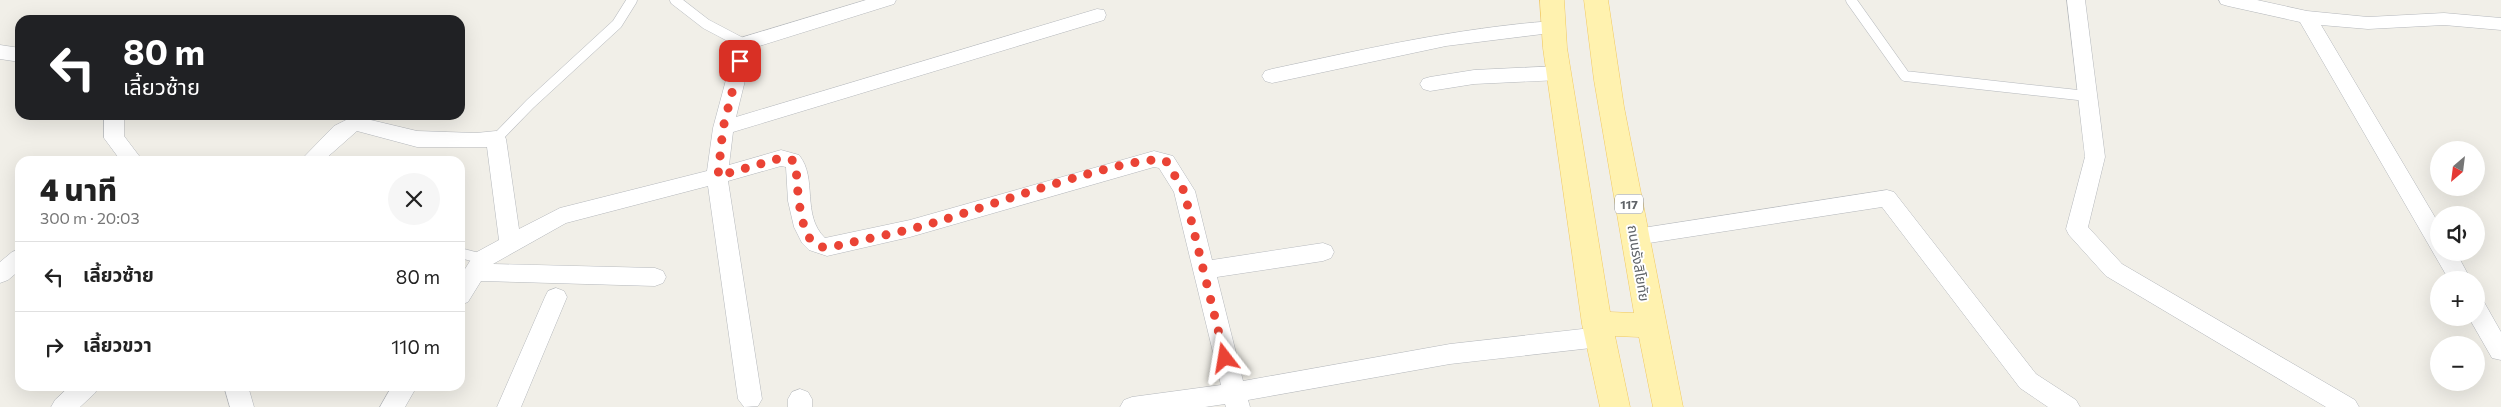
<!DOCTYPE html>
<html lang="th">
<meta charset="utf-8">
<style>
:root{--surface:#fff;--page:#f6f6f6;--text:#222;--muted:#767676;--line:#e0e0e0}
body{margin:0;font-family:Commissioner,"Noto Sans Thai",sans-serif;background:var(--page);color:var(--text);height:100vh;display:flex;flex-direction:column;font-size:19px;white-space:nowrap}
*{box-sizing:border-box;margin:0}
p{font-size:16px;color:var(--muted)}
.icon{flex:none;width:28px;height:28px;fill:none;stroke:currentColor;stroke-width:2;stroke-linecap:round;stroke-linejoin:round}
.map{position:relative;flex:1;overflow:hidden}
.side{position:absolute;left:15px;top:156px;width:450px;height:235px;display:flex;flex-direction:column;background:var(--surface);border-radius:15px;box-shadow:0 5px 20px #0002}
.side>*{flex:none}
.top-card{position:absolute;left:15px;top:15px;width:450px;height:105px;border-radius:15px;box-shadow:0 5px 20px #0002;background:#202124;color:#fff;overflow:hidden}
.needle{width:32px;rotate:208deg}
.tools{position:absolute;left:2430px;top:141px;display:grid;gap:10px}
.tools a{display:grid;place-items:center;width:55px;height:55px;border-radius:50%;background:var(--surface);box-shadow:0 5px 20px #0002;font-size:25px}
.pin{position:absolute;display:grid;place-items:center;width:42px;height:42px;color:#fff;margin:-21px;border-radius:10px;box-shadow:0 2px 8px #0006}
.me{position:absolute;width:55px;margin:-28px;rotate:346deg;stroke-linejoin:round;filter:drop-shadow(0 0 4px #0008)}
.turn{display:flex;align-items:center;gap:18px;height:105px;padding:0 25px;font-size:22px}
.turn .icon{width:65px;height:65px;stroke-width:2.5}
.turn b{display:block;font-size:35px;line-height:42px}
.round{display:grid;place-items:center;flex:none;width:52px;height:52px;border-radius:26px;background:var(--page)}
.summary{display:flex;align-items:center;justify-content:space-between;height:85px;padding:0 25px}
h1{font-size:30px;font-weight:800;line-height:38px}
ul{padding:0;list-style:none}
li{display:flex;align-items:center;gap:15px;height:70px;padding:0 25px;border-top:1px solid var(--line)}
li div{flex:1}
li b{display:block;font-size:19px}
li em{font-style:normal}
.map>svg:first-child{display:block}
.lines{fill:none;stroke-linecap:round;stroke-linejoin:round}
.lane-casing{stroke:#b5b8bc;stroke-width:11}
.street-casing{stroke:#b5b8bc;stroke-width:1}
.primary-casing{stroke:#f2c960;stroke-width:1}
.lane{stroke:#fff;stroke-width:10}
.street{fill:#fff;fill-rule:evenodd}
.primary{fill:#fff2af;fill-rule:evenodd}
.route{stroke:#ea4335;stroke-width:9;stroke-dasharray:0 16.2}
.labels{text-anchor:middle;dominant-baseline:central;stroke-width:4;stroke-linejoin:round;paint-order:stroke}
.shield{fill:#fff;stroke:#8f9295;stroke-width:1}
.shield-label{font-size:12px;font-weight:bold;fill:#5f6368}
.street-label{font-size:14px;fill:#5f6368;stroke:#fff}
</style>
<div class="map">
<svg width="2501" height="407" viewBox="0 0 2501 407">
<rect width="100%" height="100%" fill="#f1efe8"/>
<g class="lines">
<defs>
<path id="lane" d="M675 0 706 24 744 44
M1851 0 1905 76 2087 96
M496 139 530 104 617 24 632 0
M460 253 483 259"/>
<path id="street" d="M866 0H896L894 4 753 48 736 117 1097 9 1104 10 1106 15 1104 20 733 132 729 165 781 150 799 155C818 178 801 215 825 238L910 220 1154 151 1173 156 1195 191 1212 260 1323 243 1331 246 1334 252 1331 258 1323 261 1217 277 1243 381 1450 344 1600 327 1608 330 1611 337 1608 344 1600 347 1450 364 1248 400 1250 407H1226L1225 404 1205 407H1120L1124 400 1132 397 1221 385 1174 192 1159 168 1154 167 910 237 827 256 809 250 802 243 794 227 788 201 786 167 781 166 728 181 762 399 758 406 744 407 738 399 708 186 566 223 493 264 655 268 663 271 666 277 663 283 655 286 481 281 468 302 460 305V277L475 253 499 240 487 147H417L357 131 323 161H300L334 126 354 116 417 131 476 133 496 131 503 134 506 139 519 229 560 208 707 171 713 128 737 39Z
M2067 0H2085L2105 157 2088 227 2122 264 2355 400 2359 407H2326L2106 276 2069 235 2066 229 2085 157Z
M2219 0H2257L2307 11 2368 17 2444 13 2501 18V30L2444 25 2368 29 2321 25 2439 224V252H2456L2471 280H2449L2300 22 2228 6 2221 4Z
M1552 21 1559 22 1561 27 1559 32 1446 46 1272 83 1265 81 1262 76 1265 71 1272 69C1365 49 1457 28 1552 21Z
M0 45 20 48V62L0 59Z
M1559 66 1566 68 1569 73 1566 78 1559 80 1474 84 1430 91 1423 89 1420 84 1423 79 1430 77 1474 70Z
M104 115H124V136L143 161H121L104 138Z
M1887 190 1894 192 2036 374 2076 400 2080 407H2048L2020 388 1882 207 1636 245 1628 243 1625 237 1628 231 1636 229Z
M20 249V270L8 280 0 283V262L12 252Z
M556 288 564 291 567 297 521 407H497L545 297 548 291Z
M2476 300 2484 302 2501 332V360L2492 358 2469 318H2476Z
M70 386H99L95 393 80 407H51L55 400Z
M224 386H248L254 407H230Z
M392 386H417L405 407H380Z
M800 389 808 392 812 399V407H788V399L792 392Z"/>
<path id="primary" d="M1540 0H1564L1567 48 1610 312 1634 313 1594 80 1584 0H1608L1624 107 1683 407H1653L1639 337 1615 336 1630 407H1600L1582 324 1543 48Z"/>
</defs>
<use href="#lane" class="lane-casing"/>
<use href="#street" class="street-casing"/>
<use href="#primary" class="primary-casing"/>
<use href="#lane" class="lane"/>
<use href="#street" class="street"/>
<use href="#primary" class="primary"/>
</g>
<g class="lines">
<path class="route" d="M740 61 723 128 718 176 781 158 792 160 796 165C797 183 799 232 814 243 820 249 829 247 836 246 869 238 904 232 936 222 975 211 1138 151 1166 161L1184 191 1225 358"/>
</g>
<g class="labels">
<rect class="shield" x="1615" y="194.5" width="28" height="19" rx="4"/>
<g class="shield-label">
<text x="1629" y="204">117</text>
</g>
<g class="street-label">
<text transform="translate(1639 263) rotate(81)">ถนนรังสิโยทัย</text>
</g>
</g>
</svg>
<div class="tools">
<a><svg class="needle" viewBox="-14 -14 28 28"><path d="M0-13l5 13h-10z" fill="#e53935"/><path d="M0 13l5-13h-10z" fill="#767676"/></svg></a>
<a><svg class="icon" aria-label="sound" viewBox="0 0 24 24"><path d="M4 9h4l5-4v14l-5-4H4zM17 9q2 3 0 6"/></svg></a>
<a>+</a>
<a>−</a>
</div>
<div class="pin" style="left:740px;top:61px;background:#d93025"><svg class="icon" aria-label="arrive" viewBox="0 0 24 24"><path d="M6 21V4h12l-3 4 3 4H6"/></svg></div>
<svg class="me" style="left:1225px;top:358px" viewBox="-20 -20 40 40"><path d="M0-17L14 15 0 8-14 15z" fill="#ea4335" stroke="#fff" stroke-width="4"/></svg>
<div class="top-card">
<div class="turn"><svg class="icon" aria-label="left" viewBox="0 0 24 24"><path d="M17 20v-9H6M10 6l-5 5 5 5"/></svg><div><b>80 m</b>เลี้ยวซ้าย</div></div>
</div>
<section class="side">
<div class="summary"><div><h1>4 นาที</h1><p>300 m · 20:03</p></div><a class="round"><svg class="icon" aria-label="close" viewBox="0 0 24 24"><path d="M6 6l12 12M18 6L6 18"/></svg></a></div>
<ul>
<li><svg class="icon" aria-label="left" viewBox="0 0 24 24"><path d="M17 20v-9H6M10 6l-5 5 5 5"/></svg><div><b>เลี้ยวซ้าย</b></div><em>80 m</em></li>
<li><svg class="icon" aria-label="right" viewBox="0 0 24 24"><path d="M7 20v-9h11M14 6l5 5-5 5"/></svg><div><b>เลี้ยวขวา</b></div><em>110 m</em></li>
</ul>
</section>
</div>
